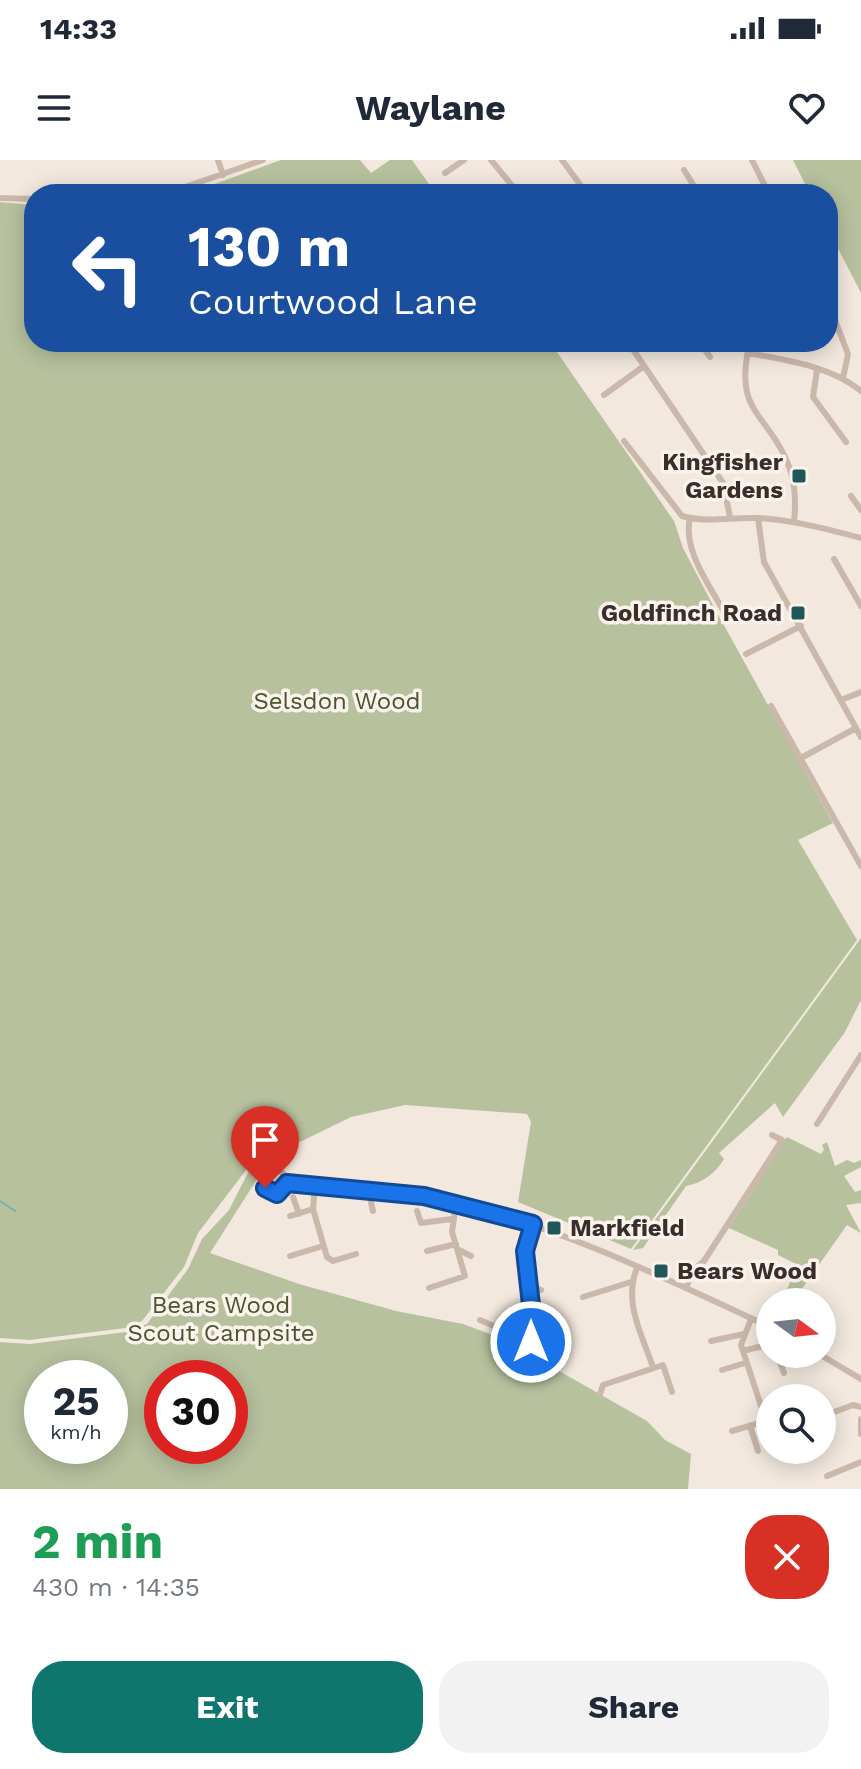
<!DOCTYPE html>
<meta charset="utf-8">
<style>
:root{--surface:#fff;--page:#f2f2f3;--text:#1f2937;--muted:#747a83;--accent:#0f766e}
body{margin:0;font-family:"Work Sans",sans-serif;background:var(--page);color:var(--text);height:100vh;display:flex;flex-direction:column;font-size:30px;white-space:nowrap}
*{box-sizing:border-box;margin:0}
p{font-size:26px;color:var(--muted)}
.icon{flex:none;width:44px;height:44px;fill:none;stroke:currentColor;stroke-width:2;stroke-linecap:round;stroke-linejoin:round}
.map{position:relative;height:1329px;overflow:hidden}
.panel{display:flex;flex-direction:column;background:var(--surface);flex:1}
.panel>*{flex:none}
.banner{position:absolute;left:24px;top:24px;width:814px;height:168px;border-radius:32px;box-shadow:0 4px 20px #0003;background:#1a4fa0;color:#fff;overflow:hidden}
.needle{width:52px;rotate:105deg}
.tools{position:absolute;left:756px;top:1128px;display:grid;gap:16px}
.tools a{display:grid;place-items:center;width:80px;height:80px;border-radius:50%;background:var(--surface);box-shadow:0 4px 20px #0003;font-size:40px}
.speed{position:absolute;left:24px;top:1200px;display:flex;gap:16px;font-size:40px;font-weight:700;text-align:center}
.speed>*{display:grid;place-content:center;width:104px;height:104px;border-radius:50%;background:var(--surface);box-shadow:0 4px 20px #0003;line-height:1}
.speed small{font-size:20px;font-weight:400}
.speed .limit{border:12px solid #d22;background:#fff;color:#111}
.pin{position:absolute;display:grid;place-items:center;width:68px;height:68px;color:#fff;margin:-82px -34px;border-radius:50% 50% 50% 0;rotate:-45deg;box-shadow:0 0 8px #0007}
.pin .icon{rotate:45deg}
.me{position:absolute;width:88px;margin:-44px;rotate:0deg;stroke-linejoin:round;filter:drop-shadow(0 0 6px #0008)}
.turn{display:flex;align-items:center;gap:28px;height:168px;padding:0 32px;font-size:36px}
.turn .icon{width:104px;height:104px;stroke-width:2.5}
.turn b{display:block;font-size:56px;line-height:68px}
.round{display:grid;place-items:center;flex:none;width:84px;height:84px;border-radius:32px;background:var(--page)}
.head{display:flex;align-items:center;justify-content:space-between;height:136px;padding:0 32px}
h1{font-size:48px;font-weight:700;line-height:60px;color:#1e9e55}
.button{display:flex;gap:16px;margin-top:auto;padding:16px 32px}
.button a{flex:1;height:92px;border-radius:32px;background:var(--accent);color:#fff;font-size:32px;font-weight:700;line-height:92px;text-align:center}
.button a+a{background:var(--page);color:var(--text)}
.status{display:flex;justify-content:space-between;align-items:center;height:56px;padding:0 40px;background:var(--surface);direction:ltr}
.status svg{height:22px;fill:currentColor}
header{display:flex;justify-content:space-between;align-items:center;height:104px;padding:0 32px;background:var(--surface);font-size:36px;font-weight:700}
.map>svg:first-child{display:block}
.green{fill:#b7c19e;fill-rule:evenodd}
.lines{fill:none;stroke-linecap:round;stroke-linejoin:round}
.stream{stroke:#7eaeaf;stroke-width:2}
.minor{stroke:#cab8aa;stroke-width:6}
.route-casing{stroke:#114b97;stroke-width:20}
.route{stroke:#1a73e8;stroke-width:14}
.poi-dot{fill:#205759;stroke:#faf2eb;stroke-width:3}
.labels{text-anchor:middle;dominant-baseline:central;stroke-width:7;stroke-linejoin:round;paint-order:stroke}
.poi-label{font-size:24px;font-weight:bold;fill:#382e2a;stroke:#faf2eb;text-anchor:end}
.park-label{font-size:24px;fill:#48562e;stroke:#faf2eb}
</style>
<div class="status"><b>14:33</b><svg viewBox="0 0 49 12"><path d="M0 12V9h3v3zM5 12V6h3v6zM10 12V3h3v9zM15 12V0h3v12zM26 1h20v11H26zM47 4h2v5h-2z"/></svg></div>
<header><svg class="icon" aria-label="menu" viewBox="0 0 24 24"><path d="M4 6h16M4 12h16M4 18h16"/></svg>Waylane<svg class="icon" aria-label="heart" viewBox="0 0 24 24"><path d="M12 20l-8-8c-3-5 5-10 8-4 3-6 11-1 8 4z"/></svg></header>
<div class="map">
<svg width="861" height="1329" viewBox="0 0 861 1329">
<rect width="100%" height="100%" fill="#f2e8de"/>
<path class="green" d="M281 0H360L371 13 390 0H412L436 34H187Z
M793 0H861V133L828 69V34H810Z
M0 42 34 45V182H550L674 361 683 388 715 449 833 663 798 680 857 780 631 1089 518 1042 531 962 527 954 405 945 351 957 302 981 262 990 266 1005 210 1093 299 1124 396 1151 463 1164 501 1178 647 1261 665 1280 691 1294 688 1329H0V1182L30 1184 126 1172 147 1164 188 1109 202 1079 229 1050 256 997 198 1073 184 1107 142 1161 126 1168 29 1180 0 1178ZM42 1218H110V1286H42ZM162 1218H230V1286H162Z
M861 778V840L845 872 783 957 775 943 719 993 724 999C715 1014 702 1023 686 1026L643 1088 633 1090Z
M787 977 821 994 824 990 822 985 827 982 835 1006 847 1000 854 1003 861 1000V1007L844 1016 855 1032 861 1030V1043L846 1045 861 1073 847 1065 797 1136 787 1129 798 1105 778 1095V1090L729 1068Z"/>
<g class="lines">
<path class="stream" d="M0 1041 15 1051"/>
<path class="minor" d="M218 0 223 15
M491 0 519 34
M562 0 587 34
M752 0 769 34
M684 10 699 34
M445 13 464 0
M165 34 263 0
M0 38 34 39
M828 142 848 194 843 218
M628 182 723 323 730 357
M700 182 710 197
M749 182C747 198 743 216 747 232 750 246 760 258 768 269 791 300 798 324 794 362
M748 193C785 200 831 206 861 231
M817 210 813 237 846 282
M604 235 644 206
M624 281 682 356C706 363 732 357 757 358 792 360 827 369 861 378
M851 336 861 350
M690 358C682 391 712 428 726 456
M758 358 764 402 861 577
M834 399 861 446
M746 494 801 466
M841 540 861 532
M771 546 861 706
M801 598 856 568
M817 964 861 895
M263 1022a12 12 0 1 1 24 0a12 12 0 1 1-24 0Z
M287 1023C331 1027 377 1028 421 1036 544 1058 658 1115 770 1167
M315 1026 313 1049 327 1097 333 1101 356 1094
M368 1029 373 1051
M293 1037 299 1054
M417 1051 421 1063 452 1059
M290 1056 313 1049
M459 1090 471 1096
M427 1091 456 1084
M290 1096 323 1086
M637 1108C623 1142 642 1175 653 1207
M529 1125 541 1130
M429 1128 465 1116 452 1072 456 1043
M686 1128 692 1111 704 1101 782 980 772 975
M583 1137 631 1122
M751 1159 741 1185 766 1261
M480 1160 531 1182 533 1163 525 1091 533 1064
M711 1181 744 1174
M743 1191 770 1184
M777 1194 784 1213
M819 1194 861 1219
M722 1210 745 1203
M600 1234 603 1225 663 1205 672 1232
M826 1255 853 1245 861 1247
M861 1259V1274
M750 1266 758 1291
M732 1271 770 1260
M827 1316 861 1302"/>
</g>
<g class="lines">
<defs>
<path id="route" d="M265 1028 277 1034 287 1023 424 1036 533 1064 525 1091 533 1163 531 1182"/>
</defs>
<use href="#route" class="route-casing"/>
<use href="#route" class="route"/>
</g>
<g class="poi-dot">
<rect x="791" y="308" width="16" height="16" rx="4"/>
<rect x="790" y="445" width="16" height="16" rx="4"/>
<rect x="546" y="1060" width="16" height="16" rx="4"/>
<rect x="653" y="1103" width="16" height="16" rx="4"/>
</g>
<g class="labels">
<g class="poi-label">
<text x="783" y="302">Kingfisher<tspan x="783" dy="28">Gardens</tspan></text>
<text x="782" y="453">Goldfinch Road</text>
<text x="570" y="1068" text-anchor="start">Markfield</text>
<text x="677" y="1111" text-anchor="start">Bears Wood</text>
</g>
<g class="park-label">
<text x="337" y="541">Selsdon Wood</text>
<text x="221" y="1145">Bears Wood<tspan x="221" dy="28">Scout Campsite</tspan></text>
</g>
</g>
</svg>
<div class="tools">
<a><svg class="needle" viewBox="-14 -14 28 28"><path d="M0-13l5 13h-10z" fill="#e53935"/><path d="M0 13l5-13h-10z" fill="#747a83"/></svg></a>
<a><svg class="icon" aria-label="search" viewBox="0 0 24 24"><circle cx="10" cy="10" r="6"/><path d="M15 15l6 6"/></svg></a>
</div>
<div class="speed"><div>25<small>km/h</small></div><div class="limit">30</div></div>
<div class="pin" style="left:265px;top:1028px;background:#d93025"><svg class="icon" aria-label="arrive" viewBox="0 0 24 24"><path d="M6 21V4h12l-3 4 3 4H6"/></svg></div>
<svg class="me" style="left:531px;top:1182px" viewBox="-20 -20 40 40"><circle r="17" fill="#1a73e8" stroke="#fff" stroke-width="3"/><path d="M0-11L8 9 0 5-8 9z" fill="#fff"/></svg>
<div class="banner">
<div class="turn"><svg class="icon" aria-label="left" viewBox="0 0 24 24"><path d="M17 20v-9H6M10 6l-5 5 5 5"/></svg><div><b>130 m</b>Courtwood Lane</div></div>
</div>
</div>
<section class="panel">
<div class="head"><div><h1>2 min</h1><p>430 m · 14:35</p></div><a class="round" style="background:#d93025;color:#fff"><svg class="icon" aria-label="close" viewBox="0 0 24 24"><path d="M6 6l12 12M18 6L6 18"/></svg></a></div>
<div class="button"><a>Exit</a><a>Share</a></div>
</section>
